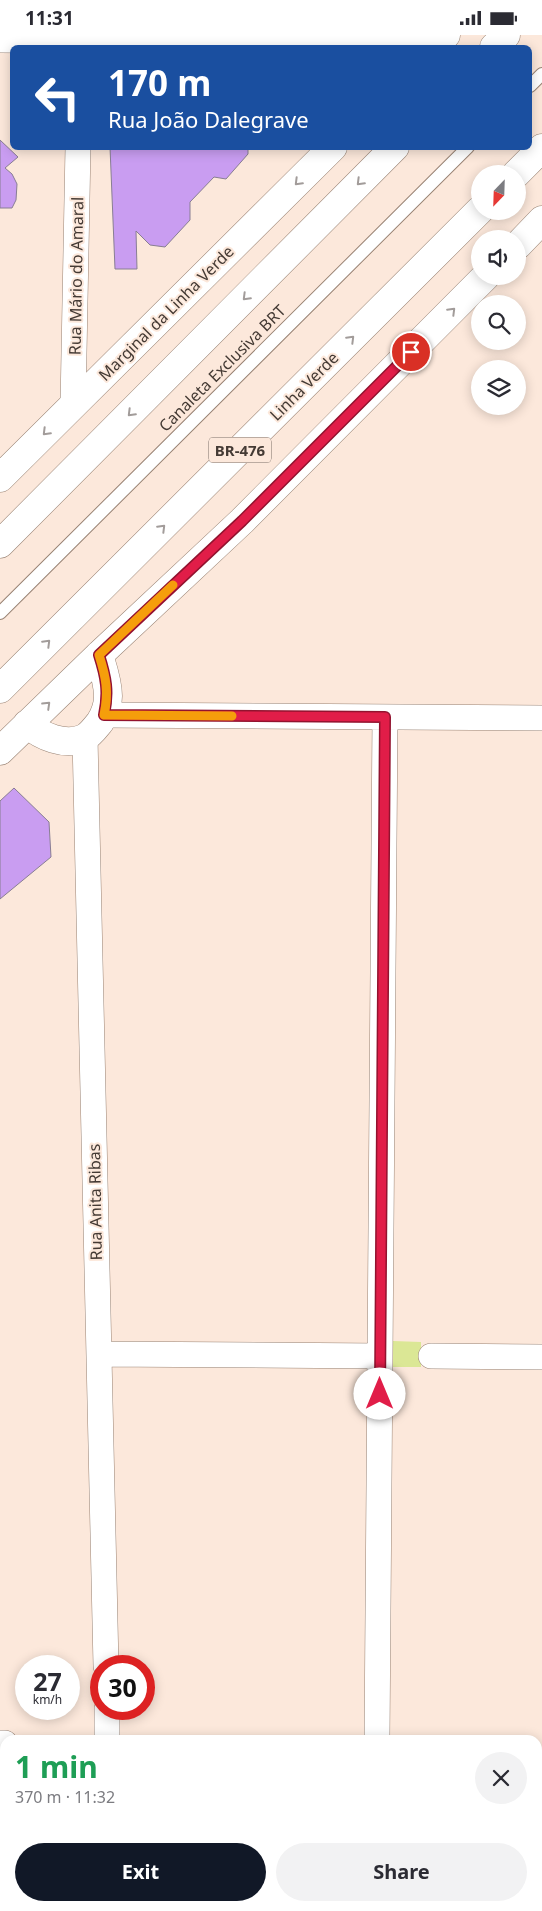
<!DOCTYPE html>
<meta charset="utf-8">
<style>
:root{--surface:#fff;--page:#f2f2f3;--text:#2b2b33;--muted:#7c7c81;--accent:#111827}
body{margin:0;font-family:"Noto Sans",sans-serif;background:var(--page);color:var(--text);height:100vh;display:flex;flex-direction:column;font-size:19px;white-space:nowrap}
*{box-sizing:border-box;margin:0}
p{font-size:16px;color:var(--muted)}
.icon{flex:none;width:28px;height:28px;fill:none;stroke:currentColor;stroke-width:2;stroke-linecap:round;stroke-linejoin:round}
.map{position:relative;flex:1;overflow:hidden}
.details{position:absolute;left:0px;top:1700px;width:542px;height:176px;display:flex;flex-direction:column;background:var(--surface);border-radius:15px 15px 0 0;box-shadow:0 2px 12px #0003}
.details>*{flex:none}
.top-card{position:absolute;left:10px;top:10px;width:522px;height:105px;border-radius:8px;box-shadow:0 2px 12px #0003;background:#1a4fa0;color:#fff;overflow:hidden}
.needle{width:32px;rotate:203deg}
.tools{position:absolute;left:471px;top:130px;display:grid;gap:10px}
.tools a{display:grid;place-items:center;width:55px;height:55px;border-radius:50%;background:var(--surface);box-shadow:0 2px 12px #0003;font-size:25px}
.speed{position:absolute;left:15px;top:1620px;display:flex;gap:10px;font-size:25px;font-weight:700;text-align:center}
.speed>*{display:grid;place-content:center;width:65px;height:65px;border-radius:50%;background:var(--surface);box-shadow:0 2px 12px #0003;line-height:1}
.speed small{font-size:12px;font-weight:400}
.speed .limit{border:8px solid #d22;background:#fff;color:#111}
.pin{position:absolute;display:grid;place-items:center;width:42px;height:42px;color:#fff;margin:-21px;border:2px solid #fff;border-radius:50%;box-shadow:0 1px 5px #0007}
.me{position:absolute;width:55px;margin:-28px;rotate:0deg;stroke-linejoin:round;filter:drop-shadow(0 0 4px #0008)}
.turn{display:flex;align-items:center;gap:18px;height:105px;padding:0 15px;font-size:22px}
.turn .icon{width:65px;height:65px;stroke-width:2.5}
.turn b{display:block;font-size:35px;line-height:42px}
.round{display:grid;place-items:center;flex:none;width:52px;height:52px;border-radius:26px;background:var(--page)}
.headline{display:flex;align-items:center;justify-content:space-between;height:85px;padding:0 15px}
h1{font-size:30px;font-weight:700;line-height:38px;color:#1e9e55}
.action{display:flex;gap:10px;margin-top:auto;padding:10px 15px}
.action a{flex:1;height:58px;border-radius:30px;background:var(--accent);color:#fff;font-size:20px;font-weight:700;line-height:58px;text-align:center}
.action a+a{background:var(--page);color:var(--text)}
.status{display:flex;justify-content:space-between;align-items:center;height:35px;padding:0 25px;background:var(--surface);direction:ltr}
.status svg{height:14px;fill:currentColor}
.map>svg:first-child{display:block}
.green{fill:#dbe795}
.building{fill:#c99df1;stroke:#887e93}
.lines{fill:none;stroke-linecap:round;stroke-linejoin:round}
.lane-casing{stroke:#998374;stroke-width:14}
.street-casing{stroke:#998374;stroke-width:26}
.secondary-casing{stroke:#998374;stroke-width:29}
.highway-casing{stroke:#998374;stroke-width:29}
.lane{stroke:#fff;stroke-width:12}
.street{stroke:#fff;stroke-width:25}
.secondary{stroke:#fff;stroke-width:28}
.highway{stroke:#fff;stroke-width:28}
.oneway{stroke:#a29c9a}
.route-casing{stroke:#92132f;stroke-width:12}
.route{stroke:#e11d48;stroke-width:9}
.slow{stroke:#f59e0b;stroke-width:9}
.labels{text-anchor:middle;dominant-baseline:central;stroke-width:4;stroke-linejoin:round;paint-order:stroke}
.shield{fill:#fce8db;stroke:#7b6e66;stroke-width:1}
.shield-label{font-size:15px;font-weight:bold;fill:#443a34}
.street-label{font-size:16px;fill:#443a34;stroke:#fce8db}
</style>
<div class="status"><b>11:31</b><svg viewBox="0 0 49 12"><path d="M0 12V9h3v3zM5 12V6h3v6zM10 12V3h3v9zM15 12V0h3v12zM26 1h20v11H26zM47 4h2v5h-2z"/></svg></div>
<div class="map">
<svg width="542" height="1876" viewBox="0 0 542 1876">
<rect width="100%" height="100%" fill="#fce8db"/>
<path class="green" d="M393 1306 421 1307V1332H393Z"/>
<path class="building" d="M0 105 18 122 5 133 12 139 17 149 16 165 12 173H0Z
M110 112H248V119L226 144 214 142 190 167V185L165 212 150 210 136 196 137 234H115Z
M14 753 49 787 51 822 0 864V766Z"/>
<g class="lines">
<defs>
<path id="lane" d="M530 51 542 39
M0 578 468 112
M0 1764H5
M0 1819H5
M0 1872 12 1871"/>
<path id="street" d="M0 5 437 9
M73 370 78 112
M104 680 542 683
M85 703 106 1631
M99 1319 380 1321
M431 1321 542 1322
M107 1674V1705
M377 1705 385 682
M0 1708H5
M111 1871V1876
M375 1876V1871"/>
<path id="secondary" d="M433 12 446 0
M518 210 542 185
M0 443 333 112
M27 689C41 701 65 712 84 703 90 700 96 692 100 687 105 679 108 670 108 661 108 647 103 633 99 620
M0 716 99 620 242 486 486 241"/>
<path id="highway" d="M494 12 506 0
M516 139 542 113
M0 509 395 112
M0 654 480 175"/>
</defs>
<use href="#lane" class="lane-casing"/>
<use href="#street" class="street-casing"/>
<use href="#secondary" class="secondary-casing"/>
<use href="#highway" class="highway-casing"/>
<use href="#lane" class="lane"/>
<use href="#street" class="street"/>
<use href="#secondary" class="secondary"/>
<use href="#highway" class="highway"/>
</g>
<defs><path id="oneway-chevron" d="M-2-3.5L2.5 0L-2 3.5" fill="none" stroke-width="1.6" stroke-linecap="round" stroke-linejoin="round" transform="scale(1.25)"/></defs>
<g class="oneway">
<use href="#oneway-chevron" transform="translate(298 147) rotate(135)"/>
<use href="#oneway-chevron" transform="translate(360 147) rotate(135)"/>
<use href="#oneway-chevron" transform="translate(246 262) rotate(135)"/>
<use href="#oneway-chevron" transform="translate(452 276) rotate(-45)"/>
<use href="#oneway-chevron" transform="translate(351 304) rotate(-45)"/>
<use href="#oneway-chevron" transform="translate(131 378) rotate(135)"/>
<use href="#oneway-chevron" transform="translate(46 397) rotate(135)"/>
<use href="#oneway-chevron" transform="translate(162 493) rotate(-45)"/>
<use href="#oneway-chevron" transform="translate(47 608) rotate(-45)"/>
<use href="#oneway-chevron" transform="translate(47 670) rotate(-44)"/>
</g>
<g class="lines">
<defs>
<path id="route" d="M380 1359 385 682 104 680C109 657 106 642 99 620L242 486 411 317"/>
</defs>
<use href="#route" class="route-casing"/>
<use href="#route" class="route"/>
<path class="slow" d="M173 550 99 620C106 642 109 657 104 680L232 681"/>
</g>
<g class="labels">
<rect class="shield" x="209" y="402.5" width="62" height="25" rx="4"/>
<g class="shield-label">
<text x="240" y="415">BR-476</text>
</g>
<g class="street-label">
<text transform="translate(76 241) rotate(-89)">Rua Mário do Amaral</text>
<text transform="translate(166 278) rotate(-45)">Marginal da Linha Verde</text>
<text transform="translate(222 333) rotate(-45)">Canaleta Exclusiva BRT</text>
<text transform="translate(304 351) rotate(-45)">Linha Verde</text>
<text transform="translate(95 1167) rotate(-91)">Rua Anita Ribas</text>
</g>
</g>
</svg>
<div class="tools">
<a><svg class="needle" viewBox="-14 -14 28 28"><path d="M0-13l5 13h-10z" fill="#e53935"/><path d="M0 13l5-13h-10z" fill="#7c7c81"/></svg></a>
<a><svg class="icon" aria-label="sound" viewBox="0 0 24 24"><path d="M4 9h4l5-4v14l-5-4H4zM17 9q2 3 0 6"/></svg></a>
<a><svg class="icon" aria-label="search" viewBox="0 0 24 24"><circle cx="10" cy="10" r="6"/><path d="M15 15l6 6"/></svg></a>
<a><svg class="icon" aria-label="layers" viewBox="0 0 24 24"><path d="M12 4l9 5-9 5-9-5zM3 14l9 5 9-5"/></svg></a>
</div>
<div class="speed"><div>27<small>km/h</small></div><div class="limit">30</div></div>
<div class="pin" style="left:411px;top:317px;background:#d93025"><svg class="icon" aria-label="arrive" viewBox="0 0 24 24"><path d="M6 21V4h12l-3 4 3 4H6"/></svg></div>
<svg class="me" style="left:380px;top:1359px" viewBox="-20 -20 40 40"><circle r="19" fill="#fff"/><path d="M0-13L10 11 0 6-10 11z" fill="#e11d48"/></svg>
<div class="top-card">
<div class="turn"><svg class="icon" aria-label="left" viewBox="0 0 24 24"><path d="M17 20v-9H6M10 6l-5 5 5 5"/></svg><div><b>170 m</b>Rua João Dalegrave</div></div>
</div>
<section class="details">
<div class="headline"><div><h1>1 min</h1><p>370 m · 11:32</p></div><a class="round"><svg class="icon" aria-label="close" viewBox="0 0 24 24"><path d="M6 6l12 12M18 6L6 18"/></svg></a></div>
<div class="action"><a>Exit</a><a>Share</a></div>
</section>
</div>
